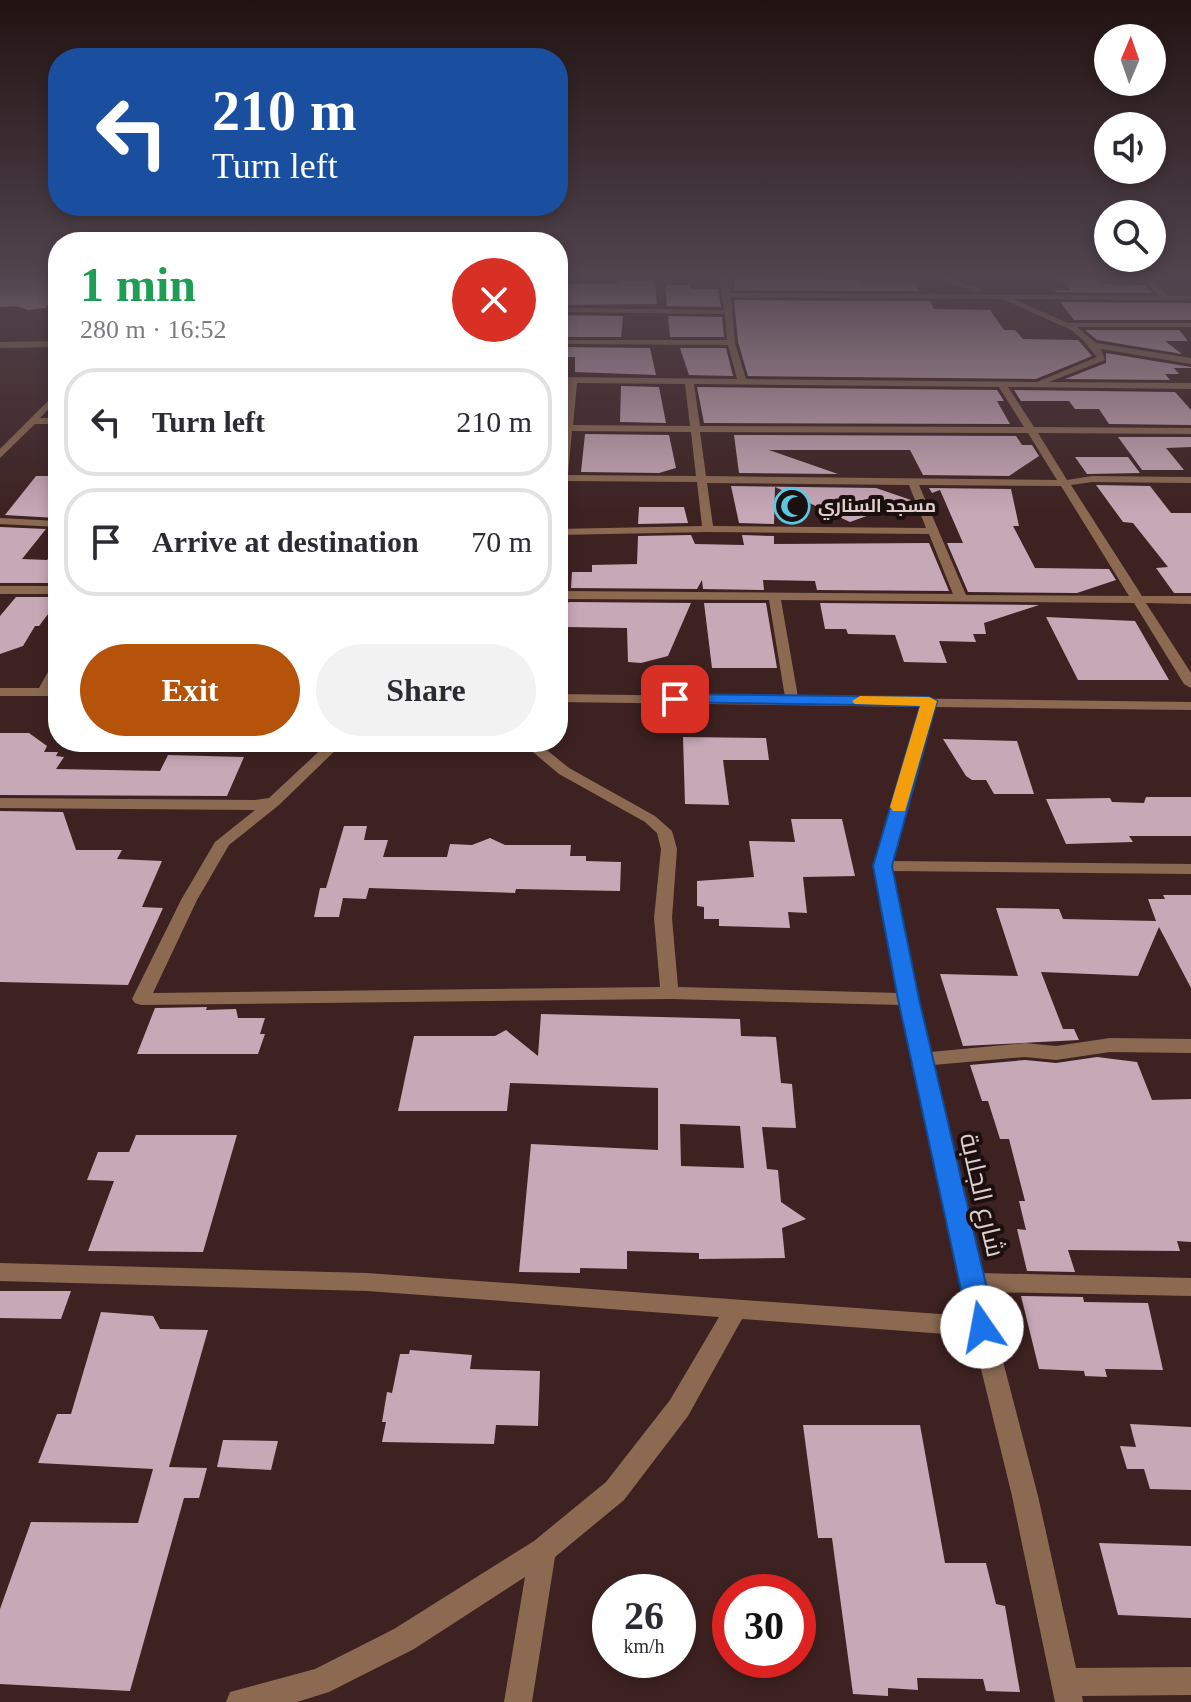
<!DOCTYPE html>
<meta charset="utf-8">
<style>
:root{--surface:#fff;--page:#f2f2f3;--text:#2b2b33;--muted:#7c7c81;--line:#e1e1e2;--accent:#b45309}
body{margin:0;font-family:"Times New Roman",Cairo,serif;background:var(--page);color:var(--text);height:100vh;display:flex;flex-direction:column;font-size:30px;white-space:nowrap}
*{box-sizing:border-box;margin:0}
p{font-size:26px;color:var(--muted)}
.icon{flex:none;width:44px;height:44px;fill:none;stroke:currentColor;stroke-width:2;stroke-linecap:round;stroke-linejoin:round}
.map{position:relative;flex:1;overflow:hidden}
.panel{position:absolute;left:48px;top:232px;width:520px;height:520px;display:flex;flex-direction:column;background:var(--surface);border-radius:32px;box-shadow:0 4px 12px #0003}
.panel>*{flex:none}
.guide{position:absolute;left:48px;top:48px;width:520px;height:168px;border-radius:32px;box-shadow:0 4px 12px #0003;background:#1a4fa0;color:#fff;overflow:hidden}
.needle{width:52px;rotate:2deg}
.controls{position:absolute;left:1094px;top:24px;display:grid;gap:16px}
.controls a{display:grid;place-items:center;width:72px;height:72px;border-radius:50%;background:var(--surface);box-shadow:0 4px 12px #0003;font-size:40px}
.speed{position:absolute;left:592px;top:1574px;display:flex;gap:16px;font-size:40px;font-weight:700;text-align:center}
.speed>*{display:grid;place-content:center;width:104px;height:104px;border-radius:50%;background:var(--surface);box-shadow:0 4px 12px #0003;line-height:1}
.speed small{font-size:20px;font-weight:400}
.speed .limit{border:12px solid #d22;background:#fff;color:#111}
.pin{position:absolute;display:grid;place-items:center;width:68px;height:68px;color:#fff;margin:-34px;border-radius:16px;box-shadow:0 4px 12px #0006}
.me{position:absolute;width:88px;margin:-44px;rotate:348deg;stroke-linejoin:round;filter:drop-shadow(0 0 6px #0008)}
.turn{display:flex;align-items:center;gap:28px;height:168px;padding:0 32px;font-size:36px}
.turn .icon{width:104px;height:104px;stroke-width:2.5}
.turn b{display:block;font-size:56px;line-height:68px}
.round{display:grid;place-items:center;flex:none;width:84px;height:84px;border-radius:42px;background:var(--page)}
.summary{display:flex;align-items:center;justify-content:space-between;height:136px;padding:0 32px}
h1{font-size:48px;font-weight:600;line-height:60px;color:#1e9e55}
.button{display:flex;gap:16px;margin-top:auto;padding:16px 32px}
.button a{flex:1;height:92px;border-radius:48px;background:var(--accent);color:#fff;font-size:32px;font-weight:600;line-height:92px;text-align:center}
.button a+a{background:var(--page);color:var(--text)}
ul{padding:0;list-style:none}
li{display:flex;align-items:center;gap:24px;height:108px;margin:0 16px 12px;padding:0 16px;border:4px solid var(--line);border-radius:32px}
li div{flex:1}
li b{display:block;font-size:30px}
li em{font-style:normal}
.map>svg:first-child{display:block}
.building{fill:#c7a8b6;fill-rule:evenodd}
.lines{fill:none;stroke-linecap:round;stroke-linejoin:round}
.street{fill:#8c6a52;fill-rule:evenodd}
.route{fill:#1a73e8;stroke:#114b97;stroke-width:2}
.slow{fill:#f59e0b}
.labels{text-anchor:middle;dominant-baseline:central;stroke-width:8;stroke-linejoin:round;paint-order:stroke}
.far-poi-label{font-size:18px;font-weight:bold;fill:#e0cecc;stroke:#1b100f;text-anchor:start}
.near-street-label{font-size:26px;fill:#e0cecc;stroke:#1b100f}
</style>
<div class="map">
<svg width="1191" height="1702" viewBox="0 0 1191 1702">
<rect width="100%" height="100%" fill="#3d2221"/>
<path class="building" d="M0 276H58V289L46 308 28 310 16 306 0 307Z
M735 276H823L824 280H858L859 283H914L919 291 732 290 735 289Z
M1058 276H1092L1101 284 1145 285 1152 293 1056 292 1054 290H1071Z
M619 281H655L657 304 558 305V284H619Z
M665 285H690L691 289H718L721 307 667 306Z
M734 300 930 301 934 309 990 310 1004 330H1015L1023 339 1078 340 1092 356 1036 379 748 376 738 342Z
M1060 302 1191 303V320H1074Z
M558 315 623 316 621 337H558Z
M668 316 722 317 724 337H670Z
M1085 330H1179L1188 341H1165L1182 354 1097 340Z
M558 347 650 348 656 375 575 372V357H558Z
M680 348H726L733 376 689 375Z
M1106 353 1191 367V368H1174L1179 374H1165L1170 380 1065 379 1106 363Z
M621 386 659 387 666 423 620 422Z
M697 387 997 390 1004 401H997L1010 424 704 423Z
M1014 390 1175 392 1191 410V425L1109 424 1099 409H1075L1069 401H1021Z
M585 434 669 435 676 468 659 473 581 472Z
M734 435 1016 436 1022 445H1032L1039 456 1009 476 923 475 910 450H769L838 474 739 473Z
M1118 437H1191V447L1166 448 1184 470H1142Z
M1075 457H1128L1140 473 1087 474Z
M36 476H58V515L56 518 5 515Z
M1096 485 1150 486 1171 513H1191V593H1174L1156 568 1168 567 1133 523 1123 522Z
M731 486 876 488 911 500 850 522 775 487 774 524 739 523Z
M929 488 1011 489 1019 526H1013L1035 568 1109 569 1116 580 1077 593 968 592 947 543H963L940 490 932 493Z
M639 507H684L688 523 638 524Z
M0 527 46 529 22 559 47 560 58 547V583H0Z
M691 535 695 544 744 545 742 535 774 536V544L929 543 949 591 817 590 815 581 763 580 764 590 703 589 702 580 697 589 571 588 572 572H592V565L637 564 638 536Z
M16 597H58V601L39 626H35L23 646 0 654V616Z
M565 603 570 602 691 603 668 656 641 663 628 662 627 628 565 627Z
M704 603H766L777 668H712Z
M820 603 1039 605 984 623 986 634H973L976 642 939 641 947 663 904 662 895 635 848 634 846 629H825Z
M1046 617 1135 621 1169 680H1078Z
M0 733H29L47 746 44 752H58L56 756 64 757 56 769 160 771 168 755 244 757 227 796 0 795Z
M683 737 766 738 769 760H723L729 805 685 804Z
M943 739 1017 741 1034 794H994L986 780H972L966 776Z
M1146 797H1191V836H1129L1133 842 1066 844 1046 799 1110 798 1112 802 1144 803Z
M0 811 63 812 76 850H122L117 859 162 861 142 907 163 908 128 985 0 982Z
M791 819H842L855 876 803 877 807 913 788 912 790 928 719 926V919H704V907L697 906V881L754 877 749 841 795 842Z
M344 826H367L364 840H388L383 857H447L450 844 472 845 490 838 505 845H571L570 856H586V861L621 862 620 891 516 889 515 893 369 888 366 899 343 898 339 917H314L320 888H326Z
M1163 895H1191V988L1159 927 1138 976 1041 972 1063 1029H1074L1079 1040 963 1046 940 974 1018 976 996 908 1059 909 1063 919 1156 921 1148 899H1165Z
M207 1007 206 1010 236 1009 238 1018H265L260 1034H265L258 1054H137L155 1008Z
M541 1014 740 1019 741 1036 776 1037 781 1083 792 1084 796 1128 762 1127 767 1169 778 1170 781 1202 806 1219 782 1228 785 1258 699 1259V1253L627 1251V1269L580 1268V1273L519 1272 531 1144 658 1150V1088L510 1083 507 1111H398L414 1036H495L506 1030 538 1056ZM680 1124 740 1126 744 1168 681 1166Z
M1097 1057 1137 1062 1152 1100 1191 1099V1242L1177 1241 1180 1251 1068 1250 1075 1272 1027 1271 1017 1229 1026 1230 1019 1201H1025L1009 1139H1000L988 1101H982L970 1065 1025 1060 1056 1063Z
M136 1135H237L203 1252 88 1251 114 1181 87 1180 98 1152H129Z
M0 1291H71L61 1319 0 1318Z
M1021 1296 1083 1297 1084 1302 1148 1303 1163 1370 1105 1369 1107 1377 1085 1376 1084 1371 1039 1369Z
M101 1312 153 1316 160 1329 208 1330 169 1467 207 1468 199 1498H184L130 1691 0 1684V1609L31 1522 138 1523 153 1469 38 1463 57 1414H71Z
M410 1350 472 1355 470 1369 540 1371 538 1426 496 1425 494 1444 382 1442 386 1422H382L387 1392 392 1393 400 1354H409Z
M1130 1424 1191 1427V1490L1150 1489 1144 1469H1127L1120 1446 1136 1447Z
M803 1425H920L945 1563H986L996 1604 1005 1606 1020 1692 986 1691 983 1679 917 1678 918 1690 888 1688V1696L853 1694 832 1538H818Z
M223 1440 278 1441 271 1470 217 1467Z
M1099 1543 1191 1546V1618L1118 1615Z"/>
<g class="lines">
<path class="street" d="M719 276H726L730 293 1159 296 1140 276H1148L1168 296H1191V300L1013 299 1068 323H1191V327H1077L1096 343 1191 358V364L1101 349 1105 360 1049 382 1191 383V389L1008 387 1034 427 1191 428V434L1038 433 1067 480 1092 476 1191 477V483L1092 482 1071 485 1142 596H1191V604L1146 603 1191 673V688L1184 684 1134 603 781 600 798 697 1191 702V710L934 707 891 861 1191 864V874L891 871 930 1052 1025 1043 1056 1046 1110 1038 1191 1039V1053L1110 1052 1056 1060 1025 1057 933 1065 981 1273 1191 1278V1296L985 1292 1038 1496 1076 1668 1191 1667V1695L1082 1696 1083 1702H1055L1012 1496 973 1336 742 1319 688 1416 624 1500 555 1557 532 1702H504L525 1577 414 1649 329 1692 297 1702H226L230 1692 315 1669 394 1629 534 1541 606 1482 670 1400 719 1317 367 1291 0 1281V1263L367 1273 968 1316 901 1005 670 999 141 1005 135 1003 132 999 181 900 215 842 255 810 0 808V798L255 800 269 798 329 742H344L279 805 229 845 197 900 153 993 660 987 654 918 661 849 657 833 645 822 559 774 521 742H537L569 768 655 816 672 831 677 849 672 918 678 987 899 993 874 866 920 707 558 702V694L785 697 769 600 558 599V591L953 594 929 534 708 532 558 535V529L702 526 697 482 567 481 563 517 558 520V470L563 431H558V425H563L568 383H558V377L737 379 728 345 558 344V340H727L725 314 558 312V308L724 310ZM731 297 1002 299 1071 330 1082 339 1097 357 1037 382 746 379 735 343ZM577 383 685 384 690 426 573 425ZM694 384 999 387 1024 427 700 426ZM572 431 691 432 696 476 568 475ZM700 432 1028 433 1057 480 706 476ZM707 483 909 485 926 528 713 526ZM919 485 1061 486 1129 596 966 595Z
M931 276H942L984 290 977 292Z
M58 341V347L0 348V342Z
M58 391V399L40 418H58V424H35L0 458V449Z
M0 518 58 521V527L0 524Z
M0 586H58V594H0Z
M58 662V678L52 688H58V696H0V688H39L53 663Z"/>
</g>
<linearGradient id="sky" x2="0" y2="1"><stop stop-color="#221312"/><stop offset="0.54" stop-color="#51444e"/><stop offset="1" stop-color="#51444e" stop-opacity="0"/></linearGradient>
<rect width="1191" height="514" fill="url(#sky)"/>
<path class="route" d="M675 694 929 697 937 701 892 866 919 999 996 1327 992 1335 982 1338 973 1335 969 1327 898 999 873 866 920 706 669 702V696Z"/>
<path class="slow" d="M860 696 929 697 937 701 905 811H893L890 807 920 706 855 704 852 701Z"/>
<defs>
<symbol id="mosque-ring" viewBox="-11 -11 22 22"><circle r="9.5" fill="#1b100f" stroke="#59c8e4" stroke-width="1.5"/><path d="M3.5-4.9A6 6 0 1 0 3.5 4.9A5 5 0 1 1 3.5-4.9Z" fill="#59c8e4"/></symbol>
</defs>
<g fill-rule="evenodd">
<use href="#mosque-ring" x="772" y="486" width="40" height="40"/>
</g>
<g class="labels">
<g class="far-poi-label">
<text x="818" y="506">مسجد السناري</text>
</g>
<g class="near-street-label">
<text transform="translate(982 1195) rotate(77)">شارع الجلابة</text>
</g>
</g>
</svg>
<div class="controls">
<a><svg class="needle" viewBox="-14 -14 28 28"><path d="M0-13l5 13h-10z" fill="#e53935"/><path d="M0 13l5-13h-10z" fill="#7c7c81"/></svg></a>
<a><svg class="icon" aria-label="sound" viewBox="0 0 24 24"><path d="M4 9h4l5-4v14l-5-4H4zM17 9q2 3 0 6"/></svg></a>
<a><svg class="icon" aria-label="search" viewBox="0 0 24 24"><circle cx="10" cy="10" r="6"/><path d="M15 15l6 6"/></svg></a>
</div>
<div class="speed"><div>26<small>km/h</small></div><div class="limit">30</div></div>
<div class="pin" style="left:675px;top:699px;background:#d93025"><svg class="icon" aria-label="arrive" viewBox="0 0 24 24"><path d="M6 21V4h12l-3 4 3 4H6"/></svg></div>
<svg class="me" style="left:982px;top:1327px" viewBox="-20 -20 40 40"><circle r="19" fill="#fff"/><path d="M0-13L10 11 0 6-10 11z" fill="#1a73e8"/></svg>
<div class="guide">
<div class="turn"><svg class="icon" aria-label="left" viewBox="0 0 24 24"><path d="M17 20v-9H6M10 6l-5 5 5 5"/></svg><div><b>210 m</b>Turn left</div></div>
</div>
<section class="panel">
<div class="summary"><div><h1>1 min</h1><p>280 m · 16:52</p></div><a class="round" style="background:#d93025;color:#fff"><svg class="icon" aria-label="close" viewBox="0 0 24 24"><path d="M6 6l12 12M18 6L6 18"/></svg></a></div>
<ul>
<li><svg class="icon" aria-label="left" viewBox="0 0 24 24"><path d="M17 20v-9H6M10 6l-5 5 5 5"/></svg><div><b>Turn left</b></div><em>210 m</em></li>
<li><svg class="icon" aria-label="arrive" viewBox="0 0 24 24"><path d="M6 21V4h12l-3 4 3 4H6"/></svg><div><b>Arrive at destination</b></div><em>70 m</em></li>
</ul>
<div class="button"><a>Exit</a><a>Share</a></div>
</section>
</div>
